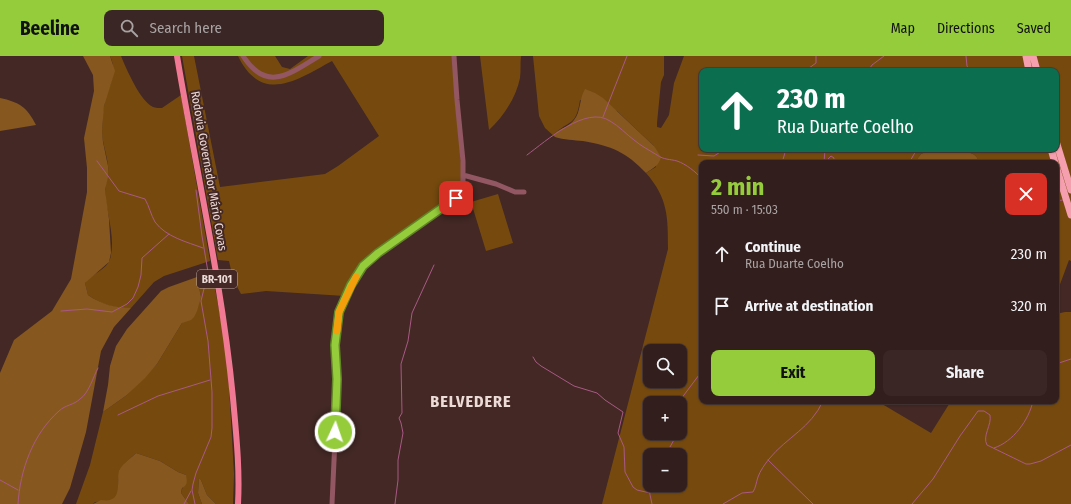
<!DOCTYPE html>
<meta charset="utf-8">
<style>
:root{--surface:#321e1c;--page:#3a2725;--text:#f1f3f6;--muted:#a8a2a3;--line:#4d3c3b;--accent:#95cc3b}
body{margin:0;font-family:"Fira Sans Condensed",sans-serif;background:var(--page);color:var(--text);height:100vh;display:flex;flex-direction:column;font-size:15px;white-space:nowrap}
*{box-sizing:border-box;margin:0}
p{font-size:13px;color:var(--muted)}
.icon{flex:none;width:22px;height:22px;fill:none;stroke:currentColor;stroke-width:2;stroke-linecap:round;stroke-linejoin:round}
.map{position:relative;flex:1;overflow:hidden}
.sheet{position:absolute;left:699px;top:104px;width:360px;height:244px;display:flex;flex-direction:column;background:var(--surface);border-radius:8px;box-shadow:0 1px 3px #0004,0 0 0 1px var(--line)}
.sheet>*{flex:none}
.banner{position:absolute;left:699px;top:12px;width:360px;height:84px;border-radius:8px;box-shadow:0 1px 3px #0004,0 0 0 1px var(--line);background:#0b6e4f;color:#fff;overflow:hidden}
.tools{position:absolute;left:643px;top:288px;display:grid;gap:8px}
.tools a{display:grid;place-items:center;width:44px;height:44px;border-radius:8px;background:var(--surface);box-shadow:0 1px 3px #0004,0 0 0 1px var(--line);font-size:20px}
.pin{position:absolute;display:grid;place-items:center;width:34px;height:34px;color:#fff;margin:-17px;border-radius:8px;box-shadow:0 2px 6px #0006}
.me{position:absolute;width:44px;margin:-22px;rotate:3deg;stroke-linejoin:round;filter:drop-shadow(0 0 3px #0008)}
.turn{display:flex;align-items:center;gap:14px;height:84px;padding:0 12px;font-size:18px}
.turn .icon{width:52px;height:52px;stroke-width:2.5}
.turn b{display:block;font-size:28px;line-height:34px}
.round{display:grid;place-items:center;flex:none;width:42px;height:42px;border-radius:8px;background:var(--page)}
.head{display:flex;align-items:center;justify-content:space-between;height:68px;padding:0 12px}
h1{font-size:24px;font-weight:700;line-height:30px;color:var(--accent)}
.action{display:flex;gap:8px;margin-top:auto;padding:8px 12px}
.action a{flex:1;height:46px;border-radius:8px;background:var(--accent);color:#111;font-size:16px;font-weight:700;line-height:46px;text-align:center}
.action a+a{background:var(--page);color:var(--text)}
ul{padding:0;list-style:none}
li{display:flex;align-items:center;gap:12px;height:52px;padding:0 12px}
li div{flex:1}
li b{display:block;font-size:15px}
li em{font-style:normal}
header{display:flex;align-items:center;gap:24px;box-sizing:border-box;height:56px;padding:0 20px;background:var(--accent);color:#111}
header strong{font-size:19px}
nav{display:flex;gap:22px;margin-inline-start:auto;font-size:14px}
.search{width:280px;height:36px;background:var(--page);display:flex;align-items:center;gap:10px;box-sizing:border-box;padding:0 14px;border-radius:8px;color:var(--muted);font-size:15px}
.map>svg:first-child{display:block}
.green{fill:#764a0e;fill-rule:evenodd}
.forest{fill:#86581f}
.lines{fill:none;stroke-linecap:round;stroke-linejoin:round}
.stream{stroke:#a95984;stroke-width:1}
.minor{stroke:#925762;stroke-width:5}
.major{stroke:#f27993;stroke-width:6}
.highway{stroke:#f69faf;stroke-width:7}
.route-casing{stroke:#618526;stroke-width:10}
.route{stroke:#95cc3b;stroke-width:7}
.slow{stroke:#f59e0b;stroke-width:7}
.labels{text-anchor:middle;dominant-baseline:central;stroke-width:4;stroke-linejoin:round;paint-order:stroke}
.shield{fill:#432825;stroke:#baa5a2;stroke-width:1}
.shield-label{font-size:11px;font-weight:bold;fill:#eddbd8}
.street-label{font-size:12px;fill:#eddbd8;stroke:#432825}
.district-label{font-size:16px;font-weight:bold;letter-spacing:1px;fill:#eddbd8;stroke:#432825}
</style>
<header>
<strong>Beeline</strong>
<div class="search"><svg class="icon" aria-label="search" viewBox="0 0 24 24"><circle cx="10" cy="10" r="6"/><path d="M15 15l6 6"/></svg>Search here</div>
<nav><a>Map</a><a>Directions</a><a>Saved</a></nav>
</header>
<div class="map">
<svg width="1071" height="448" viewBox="0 0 1071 448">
<rect width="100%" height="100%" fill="#432825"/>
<path class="green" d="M110 0H121C126 12 140 45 153 51 155 52 160 52 162 52L181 39 210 205 164 220 154 226 131 252C115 253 101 248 88 239L85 227C93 216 109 214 111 199 115 178 106 156 105 135 105 127 109 119 108 110 107 98 102 87 102 74 103 66 102 57 104 50 107 31 119 19 110 0Z
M182 0H194L220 131 325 118 338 110 379 80 332 5C297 24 262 49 238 0H275L282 11 290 13 308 0H455L462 125 457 144 438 154 368 205 345 240 266 235 241 238 233 223 229 205 218 204Z
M480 0H521C520 7 521 15 520 22 516 42 503 61 489 74Z
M533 0H664V19L661 26 657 67V71L661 72 669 59 674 27 684 0H1071V205L1069 204 1059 231 1056 234V107H980C974 93 968 99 958 93H1056V15H702V93H928L926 96 921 98 914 107H702V345H877L931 377 951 345H1056V258L1065 256H1071V448H602L668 193C668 161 668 142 646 117L656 111 654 90 617 55 580 44C576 71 570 63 553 79L555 81 545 72 539 60ZM650 295H680V325H650ZM650 347H680V377H650ZM650 399H680V429H650Z
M498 138 513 187 486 195 471 146Z
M212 217 227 296 234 418 233 448H216L207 439 201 424 199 422 198 437 202 448H189L181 437 186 419 178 416 160 405 136 397 125 407 118 424 119 433 117 441 112 445 95 446 93 448H76L90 409 103 356 127 339 157 308 182 267 201 241 197 221Z"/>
<path class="forest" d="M83 0H110L115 15 104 50 102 75 103 86 108 110V121L105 134 109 163 111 197 109 206 85 227 88 239C101 248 115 252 131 252L114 271 101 295 86 376 70 432 62 448H0V317L14 284 52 255 71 223 87 136V112L84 82 94 35 93 19Z
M585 33 595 37 603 42 654 90 661 101C659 110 653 112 646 117 626 96 612 90 583 85 574 84 564 84 555 81L553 79 555 77C561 72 570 70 574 64 581 56 579 43 585 33Z
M0 42C19 46 27 51 36 69L0 75Z
M928 93H958C968 99 974 93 980 107H914L921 98 926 96Z
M197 221 201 241 197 255 194 261 191 264 182 267 157 308 145 322 127 339 103 356 108 329 110 310 116 290 127 273 161 235 169 231Z
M136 397 160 405 178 416 186 419C187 425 188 429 182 432L181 437 189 448H93L101 444C124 448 116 426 119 415 122 408 131 402 136 397Z
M199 422 201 424 207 439 216 448H202L198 437Z"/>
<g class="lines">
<path class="stream" d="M966 0 967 10 970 15
M805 15 816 7V0
M868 15 872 9 884 0
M603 61 627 0
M527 99C546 85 586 49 610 65 619 70 626 78 634 84 641 90 649 94 657 99 664 104 670 103 677 105 686 108 696 116 702 123
M698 99 714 100 725 93
M97 105 119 135 145 143C149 150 151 159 155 166 166 181 187 186 203 192
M782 107 786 93
M824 107 831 100 834 102 833 107
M824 107 825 93
M909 107 917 93
M986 107 993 105 999 107
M1056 145 1063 144
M1056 176 1059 145
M61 255 87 253 112 256 127 248 133 242 138 231 141 219 142 202 169 178
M533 301 536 306 541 310 574 330 597 337 605 344 623 356 618 377 624 391 625 416 633 431 637 434 650 437
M1056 308 1071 303
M678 347 702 315
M118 359 158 340 210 324
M994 392C1013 386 1029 364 1033 345
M660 399 670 391 675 382 665 377
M650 404 645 407 644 411 652 448
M768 404 813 448
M0 424 18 434
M18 448C20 414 33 378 59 355 65 349 74 349 80 343 89 337 93 321 98 312
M184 448 191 435
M195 448 192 434 193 428 196 417 211 381 212 372V336L208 285 201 245 208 216 202 180 196 134
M395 448 398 424V404L403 377 401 367 399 362 402 357 401 308 408 285 412 257 434 209
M723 448 742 437 753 436C756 431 756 427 758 421 760 415 765 408 769 403 787 381 811 372 823 345
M912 448 933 423 960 380 978 355H984L990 359C992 369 982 380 987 389L1026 408H1030L1041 405 1071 389"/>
<path class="minor" d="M243 0C267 37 289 18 319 0
M463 119 496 128 515 136H524
M332 448 336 362 335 289 339 256 351 229 363 210 378 197 456 142 463 125V105L457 44 454 0"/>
<path class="major" d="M177 0C196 114 222 227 233 342 236 377 240 412 238 448"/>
<path class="highway" d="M1026 0 1029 15
M1033 0 1037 15
M1056 85 1071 134
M1051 93 1055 107
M1056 110 1071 159"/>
</g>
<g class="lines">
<defs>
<path id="route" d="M335 376 337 323 335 289 339 256 351 229 363 210 378 197 456 142"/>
</defs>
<use href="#route" class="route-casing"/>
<use href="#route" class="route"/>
<path class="slow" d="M337 275 339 256 356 221"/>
</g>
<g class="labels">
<rect class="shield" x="197" y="214" width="40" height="18" rx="3"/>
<g class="shield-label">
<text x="217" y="223">BR-101</text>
</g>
<g class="street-label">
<text transform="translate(209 115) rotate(80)">Rodovia Governador Mário Covas</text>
</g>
<g class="district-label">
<text x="471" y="345">BELVEDERE</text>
</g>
</g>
</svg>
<div class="tools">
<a><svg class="icon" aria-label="search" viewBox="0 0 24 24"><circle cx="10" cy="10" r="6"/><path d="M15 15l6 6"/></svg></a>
<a>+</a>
<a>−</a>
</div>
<div class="pin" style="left:456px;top:142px;background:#d93025"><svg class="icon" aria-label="arrive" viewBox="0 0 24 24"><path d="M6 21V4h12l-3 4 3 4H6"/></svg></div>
<svg class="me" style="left:335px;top:376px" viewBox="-20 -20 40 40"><circle r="17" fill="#95cc3b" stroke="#fff" stroke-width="3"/><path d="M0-11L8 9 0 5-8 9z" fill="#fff"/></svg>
<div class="banner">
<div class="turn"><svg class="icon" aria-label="ahead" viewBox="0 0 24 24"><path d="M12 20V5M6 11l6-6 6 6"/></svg><div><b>230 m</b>Rua Duarte Coelho</div></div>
</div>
<section class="sheet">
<div class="head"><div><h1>2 min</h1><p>550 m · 15:03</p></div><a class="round" style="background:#d93025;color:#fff"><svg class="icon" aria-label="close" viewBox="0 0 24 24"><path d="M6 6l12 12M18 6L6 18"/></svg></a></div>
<ul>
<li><svg class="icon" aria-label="ahead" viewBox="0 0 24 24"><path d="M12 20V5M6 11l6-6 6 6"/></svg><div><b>Continue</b><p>Rua Duarte Coelho</p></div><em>230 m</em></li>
<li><svg class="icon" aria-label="arrive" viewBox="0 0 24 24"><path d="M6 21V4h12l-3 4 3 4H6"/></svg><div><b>Arrive at destination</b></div><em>320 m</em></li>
</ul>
<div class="action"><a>Exit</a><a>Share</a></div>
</section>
</div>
